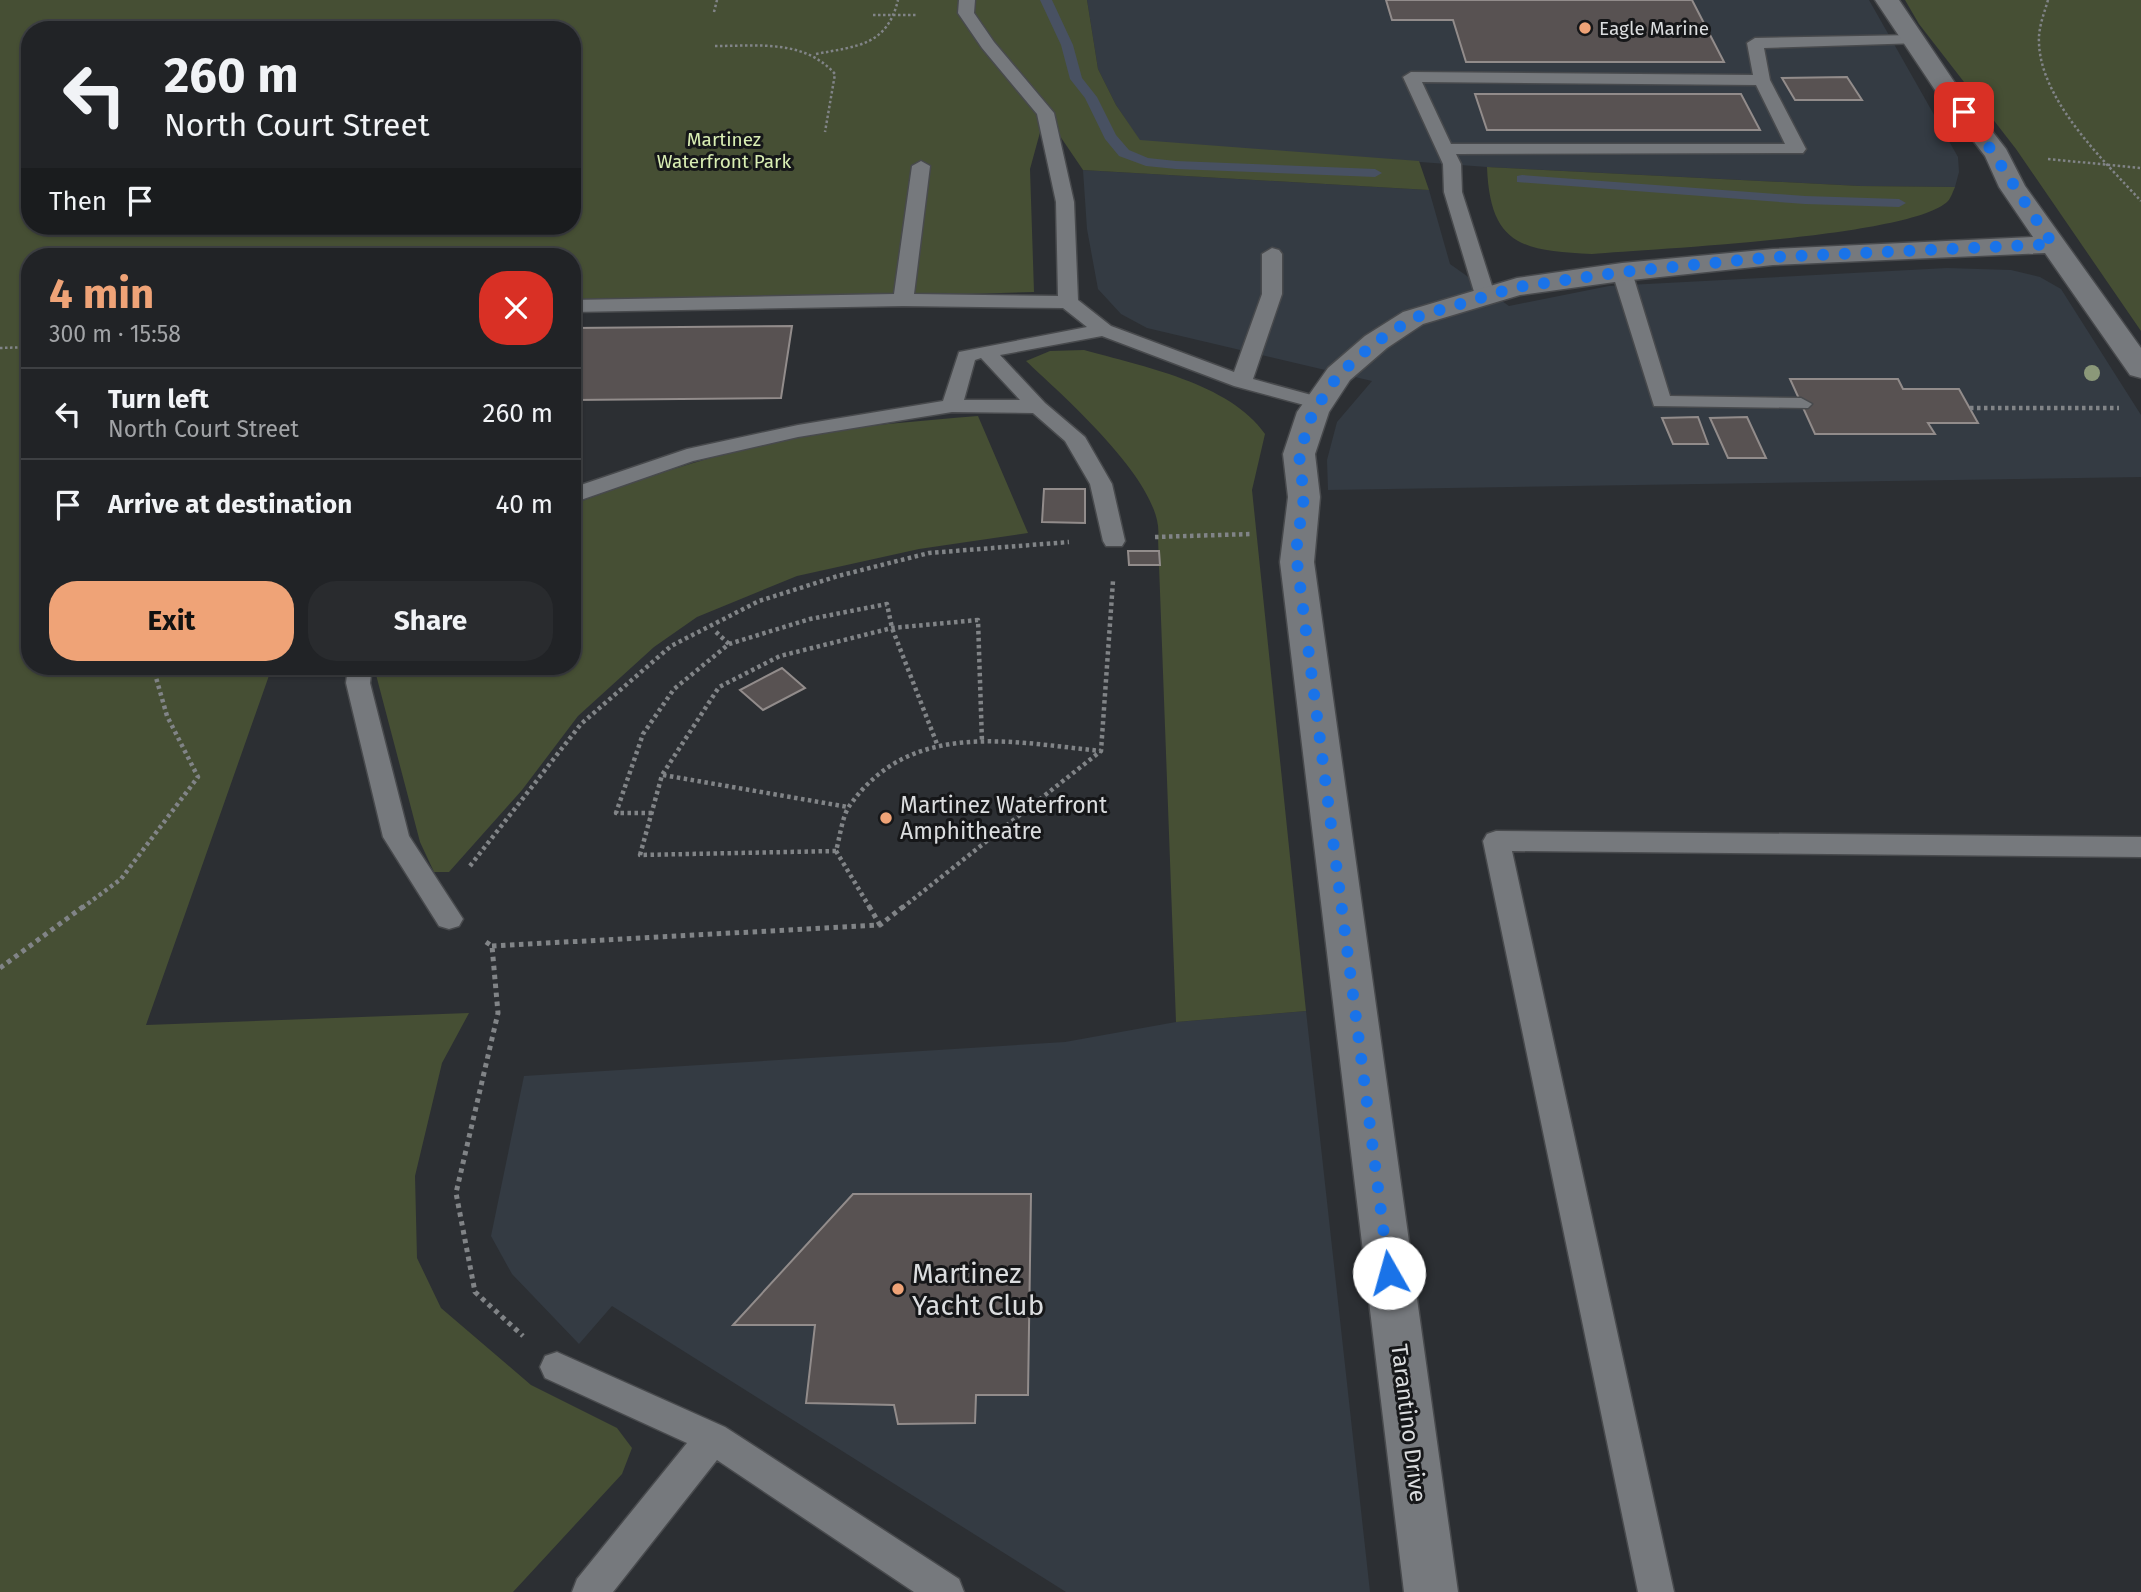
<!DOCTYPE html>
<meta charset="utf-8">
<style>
:root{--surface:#212326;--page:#292b2e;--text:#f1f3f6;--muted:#a2a4a7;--line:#3e4043;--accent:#efa377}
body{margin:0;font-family:"Fira Sans",sans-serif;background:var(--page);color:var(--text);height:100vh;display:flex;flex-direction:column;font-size:26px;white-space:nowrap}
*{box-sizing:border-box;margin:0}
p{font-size:23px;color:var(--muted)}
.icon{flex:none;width:38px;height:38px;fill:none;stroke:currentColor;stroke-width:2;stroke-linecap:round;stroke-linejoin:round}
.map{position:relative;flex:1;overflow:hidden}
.details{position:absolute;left:21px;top:248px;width:560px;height:427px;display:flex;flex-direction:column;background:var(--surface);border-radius:28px;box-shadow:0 2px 5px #0004,0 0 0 2px var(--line)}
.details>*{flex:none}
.banner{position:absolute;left:21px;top:21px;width:560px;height:214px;border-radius:28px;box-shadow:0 2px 5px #0004,0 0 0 2px var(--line);background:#212326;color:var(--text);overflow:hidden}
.pin{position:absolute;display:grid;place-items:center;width:60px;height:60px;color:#fff;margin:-30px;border-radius:14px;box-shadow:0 4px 10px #0006}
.me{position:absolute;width:77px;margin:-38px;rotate:353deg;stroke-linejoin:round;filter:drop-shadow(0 0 5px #0008)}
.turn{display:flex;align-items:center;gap:24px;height:147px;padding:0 28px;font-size:32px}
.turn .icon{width:91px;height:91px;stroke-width:2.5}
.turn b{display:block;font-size:49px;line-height:60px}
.then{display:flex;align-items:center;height:66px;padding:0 28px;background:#0003;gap:14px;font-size:26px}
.round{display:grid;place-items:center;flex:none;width:74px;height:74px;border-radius:28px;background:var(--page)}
.head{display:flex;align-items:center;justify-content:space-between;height:119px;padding:0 28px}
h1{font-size:42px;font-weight:700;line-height:52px;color:var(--accent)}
.primary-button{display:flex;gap:14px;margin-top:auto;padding:14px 28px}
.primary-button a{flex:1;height:80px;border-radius:28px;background:var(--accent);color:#111;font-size:28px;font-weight:700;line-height:80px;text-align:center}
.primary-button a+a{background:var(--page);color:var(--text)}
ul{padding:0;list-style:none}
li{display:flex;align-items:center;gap:21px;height:91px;padding:0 28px;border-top:2px solid var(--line)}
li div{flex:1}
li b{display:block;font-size:26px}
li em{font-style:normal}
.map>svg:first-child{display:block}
.built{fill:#343b43}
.green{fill:#464f34;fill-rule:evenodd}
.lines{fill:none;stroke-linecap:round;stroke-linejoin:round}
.stream{fill:#485162;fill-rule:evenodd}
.building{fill:#585252;stroke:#928c8b;stroke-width:2}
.service-casing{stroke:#484a4d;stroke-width:3}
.minor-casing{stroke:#484a4d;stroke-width:3}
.path-far2{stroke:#818487;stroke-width:2.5;stroke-dasharray:2.5 2.5;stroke-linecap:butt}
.path-far1{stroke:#818487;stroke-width:4.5;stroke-dasharray:3.5 3.5;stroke-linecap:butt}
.path{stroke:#818487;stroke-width:5;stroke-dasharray:4.5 4.5;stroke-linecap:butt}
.service{fill:#76797d;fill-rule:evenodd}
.minor{fill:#76797d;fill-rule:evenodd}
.tree{fill:#8b9879}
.route{stroke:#1a73e8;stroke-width:12;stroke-dasharray:0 21.6}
.poi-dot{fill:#efa377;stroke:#161719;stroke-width:2.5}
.labels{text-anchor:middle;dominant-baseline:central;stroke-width:6;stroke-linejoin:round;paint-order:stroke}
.far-poi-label{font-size:19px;fill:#dbdddf;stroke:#161719;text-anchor:start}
.far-park-label{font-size:19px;fill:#d9eeb3;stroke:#161719}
.poi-label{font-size:23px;fill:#dbdddf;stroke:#161719;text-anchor:start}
.street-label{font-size:23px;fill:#dbdddf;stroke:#161719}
.near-poi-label{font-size:28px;fill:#dbdddf;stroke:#161719;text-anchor:start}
</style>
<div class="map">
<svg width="2141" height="1592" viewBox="0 0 2141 1592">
<rect width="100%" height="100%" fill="#2c2f33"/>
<path class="built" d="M1087 0H1869L1958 157 1959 172 1955 187 1860 186 1487 167 1140 141 1116 105 1098 69Z
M1083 170 1429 190 1450 264 1509 306 1609 286 1947 268 2011 270 2040 277 2061 289 2141 415V477L1328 490 1327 460 1337 422 1372 381 1147 328 1121 314 1098 289 1087 229Z
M1306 1011 1370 1592H1066L612 1306 579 1344 512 1274 491 1236 524 1076 1065 1042 1176 1022Z"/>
<path class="green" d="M0 0H1087L1098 69 1116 105 1140 140 1419 161 1429 190 1083 170 1045 114 1030 169 1034 292 572 305V257H30V667H272L146 1025 469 1013 442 1063 415 1176 417 1258 441 1308 531 1385 617 1428 632 1448 622 1474 513 1592H0ZM30 30H572V226H30Z
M1905 0H2141V331L2016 149 1919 24Z
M1487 167 1860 186 1955 187C1953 191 1951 198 1948 201 1913 237 1652 249 1592 254 1522 251 1490 245 1487 167Z
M1084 350C1141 366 1230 383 1265 434L1252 490 1306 1011 1176 1022 1158 538C1166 485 1063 396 1026 361L1050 351Z
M978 416 1028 533 919 549 797 576 697 617 654 647 578 716 522 790 449 872H434L420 842 374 667H572V505C646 476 724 451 803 436 860 425 920 421 978 416Z"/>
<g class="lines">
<path class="stream" d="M1040 0H1052L1073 45 1082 78 1097 97 1116 135 1129 150 1148 158 1176 161 1375 169 1382 173 1375 177 1176 169 1146 166 1119 156 1105 139 1085 98 1070 79 1061 45Z
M1522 175 1805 196 1899 199 1906 203 1899 207 1805 204 1517 182V176Z"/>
</g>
<path class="building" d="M1386 0H1692L1724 62H1466L1453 20H1392Z
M1847 77 1862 100H1795L1782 78Z
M1475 94H1741L1760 130H1487Z
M792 326 781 398 572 400V328Z
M1790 379H1898L1903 389H1959L1978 423H1928L1935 434H1815Z
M1698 417 1708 444H1673L1662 418Z
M1747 417 1766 458H1728L1710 418Z
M1044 489H1085V523L1042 522Z
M1128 551H1159L1160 565H1129Z
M782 668 805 688 763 710 740 690Z
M853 1194H1031L1028 1395H976L975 1423 898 1424 894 1405 806 1403 815 1325H733Z"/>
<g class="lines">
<defs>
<path id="service" d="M959 0H975L974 13 994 42 1054 113 1074 202 1078 300 1111 326 1234 372 1262 294V254L1272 248 1279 250 1282 254V294L1253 379 1326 399 1330 403 1326 407 1319 409 1234 386 1102 336 1000 355 1045 403 1085 437 1112 484 1125 541 1122 546H1106L1103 541 1090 484 1065 441 1033 413 952 412 798 437 693 461 572 503V488L687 449 798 425 943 401 959 352 1087 327 1063 308 903 306 572 312V300L894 294 912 166 921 161 930 166 914 294 1058 296 1056 202 1037 114 982 48 958 13ZM981 358 1020 400H964L975 360Z
M1914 35 1922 40 1920 43 1764 48 1770 80 1806 149 1803 153 1456 154 1461 164 1462 192 1495 295 1485 301 1475 295 1444 192 1443 164 1403 77 1411 72 1753 75 1747 43 1755 38ZM1422 82 1756 85 1785 144H1451Z
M1622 266 1632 272 1670 396 1801 398 1812 404 1808 408 1654 406 1612 272Z
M348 667H372L370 683 409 836 463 919 459 926 449 929 439 926 383 837 346 683Z
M1496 831 2141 837V857L1512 851 1674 1592H1638L1483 841 1487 834Z
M557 1352 725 1427 959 1579 964 1592H914L717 1460 613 1592H572L577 1579 687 1443 545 1378 540 1367 545 1356Z"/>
<path id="minor" d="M1875 0H1899L1957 86 2006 149 2025 186 2141 348V378L2130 375 2045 253 1773 265 1622 281 1520 295 1423 324 1387 348 1350 380 1329 412 1315 454 1320 497 1314 562 1458 1592H1404L1280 562 1288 497 1283 454 1297 412 1328 368 1365 336 1403 312 1517 278 1622 263 1773 249 2033 237 1999 187 1985 156 1939 96Z"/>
</defs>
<use href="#service" class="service-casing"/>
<use href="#minor" class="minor-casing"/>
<path class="path-far2" d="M2048 0C2044 14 2038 28 2039 43 2041 101 2104 161 2141 201
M714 12 717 0
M873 15H916
M715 46C758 46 804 39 835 74L825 132
M816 54C857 46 887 46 898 0
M2048 159 2141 168
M0 348 30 347"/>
<path class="path-far1" d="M1970 408H2119
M1155 537 1251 534
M716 632 729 644
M663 775 848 807
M652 813H616L643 734 674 689 729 644 810 619 887 604 892 628 937 744
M836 851 640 855 662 775 719 687 780 656 892 628 978 620 982 742
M470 866 581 724 671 646 759 601 838 576 929 553 1069 542
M82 908 121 879 198 777 167 716 153 667
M870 908 836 851C840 837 842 816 850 805 911 719 1011 742 1101 751
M902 908 1101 751 1113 581"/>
<path class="path" d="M869 906 880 925
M486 942 492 946 498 1013 456 1193 475 1292 523 1336
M492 946 880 925 904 906
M0 968 84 906"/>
<use href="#service" class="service"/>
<use href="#minor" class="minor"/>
</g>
<circle class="tree" cx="2092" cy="373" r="8"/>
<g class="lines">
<path class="route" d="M1389 1273 1297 562V543L1304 497 1299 454 1313 412 1339 374 1376 342 1413 318 1517 287 1622 272 1773 257 2053 244C2022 201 1997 155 1964 112"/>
</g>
<g class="poi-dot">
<circle cx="1585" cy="28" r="7"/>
<circle cx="886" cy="818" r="7"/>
<circle cx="898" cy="1289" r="7"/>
</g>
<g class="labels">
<g class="far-poi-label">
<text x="1599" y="28">Eagle Marine</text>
</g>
<g class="far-park-label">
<text x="724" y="139">Martinez<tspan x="724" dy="22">Waterfront Park</tspan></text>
</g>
<g class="poi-label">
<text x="900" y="805">Martinez Waterfront<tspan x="900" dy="26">Amphitheatre</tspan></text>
</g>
<g class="street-label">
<text transform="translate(1409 1423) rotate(83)">Tarantino Drive</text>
</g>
<g class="near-poi-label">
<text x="912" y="1273">Martinez<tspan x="912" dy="32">Yacht Club</tspan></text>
</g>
</g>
</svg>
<div class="pin" style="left:1964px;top:112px;background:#d93025"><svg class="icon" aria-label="arrive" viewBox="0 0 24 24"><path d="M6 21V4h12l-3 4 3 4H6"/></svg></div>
<svg class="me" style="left:1389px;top:1273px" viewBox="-20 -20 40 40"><circle r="19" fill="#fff"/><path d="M0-13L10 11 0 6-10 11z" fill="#1a73e8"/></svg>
<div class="banner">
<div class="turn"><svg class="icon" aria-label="left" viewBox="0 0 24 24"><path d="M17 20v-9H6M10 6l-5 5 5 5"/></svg><div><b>260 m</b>North Court Street</div></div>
<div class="then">Then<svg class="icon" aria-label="arrive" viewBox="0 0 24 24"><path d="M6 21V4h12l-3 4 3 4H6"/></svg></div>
</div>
<section class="details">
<div class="head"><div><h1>4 min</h1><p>300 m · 15:58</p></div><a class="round" style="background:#d93025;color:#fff"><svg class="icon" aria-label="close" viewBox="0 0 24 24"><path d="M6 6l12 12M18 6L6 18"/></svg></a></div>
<ul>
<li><svg class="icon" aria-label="left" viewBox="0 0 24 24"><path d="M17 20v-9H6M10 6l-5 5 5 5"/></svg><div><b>Turn left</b><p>North Court Street</p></div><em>260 m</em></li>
<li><svg class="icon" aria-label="arrive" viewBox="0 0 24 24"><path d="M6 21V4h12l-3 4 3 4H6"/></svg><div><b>Arrive at destination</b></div><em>40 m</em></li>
</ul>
<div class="primary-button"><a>Exit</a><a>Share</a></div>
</section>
</div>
